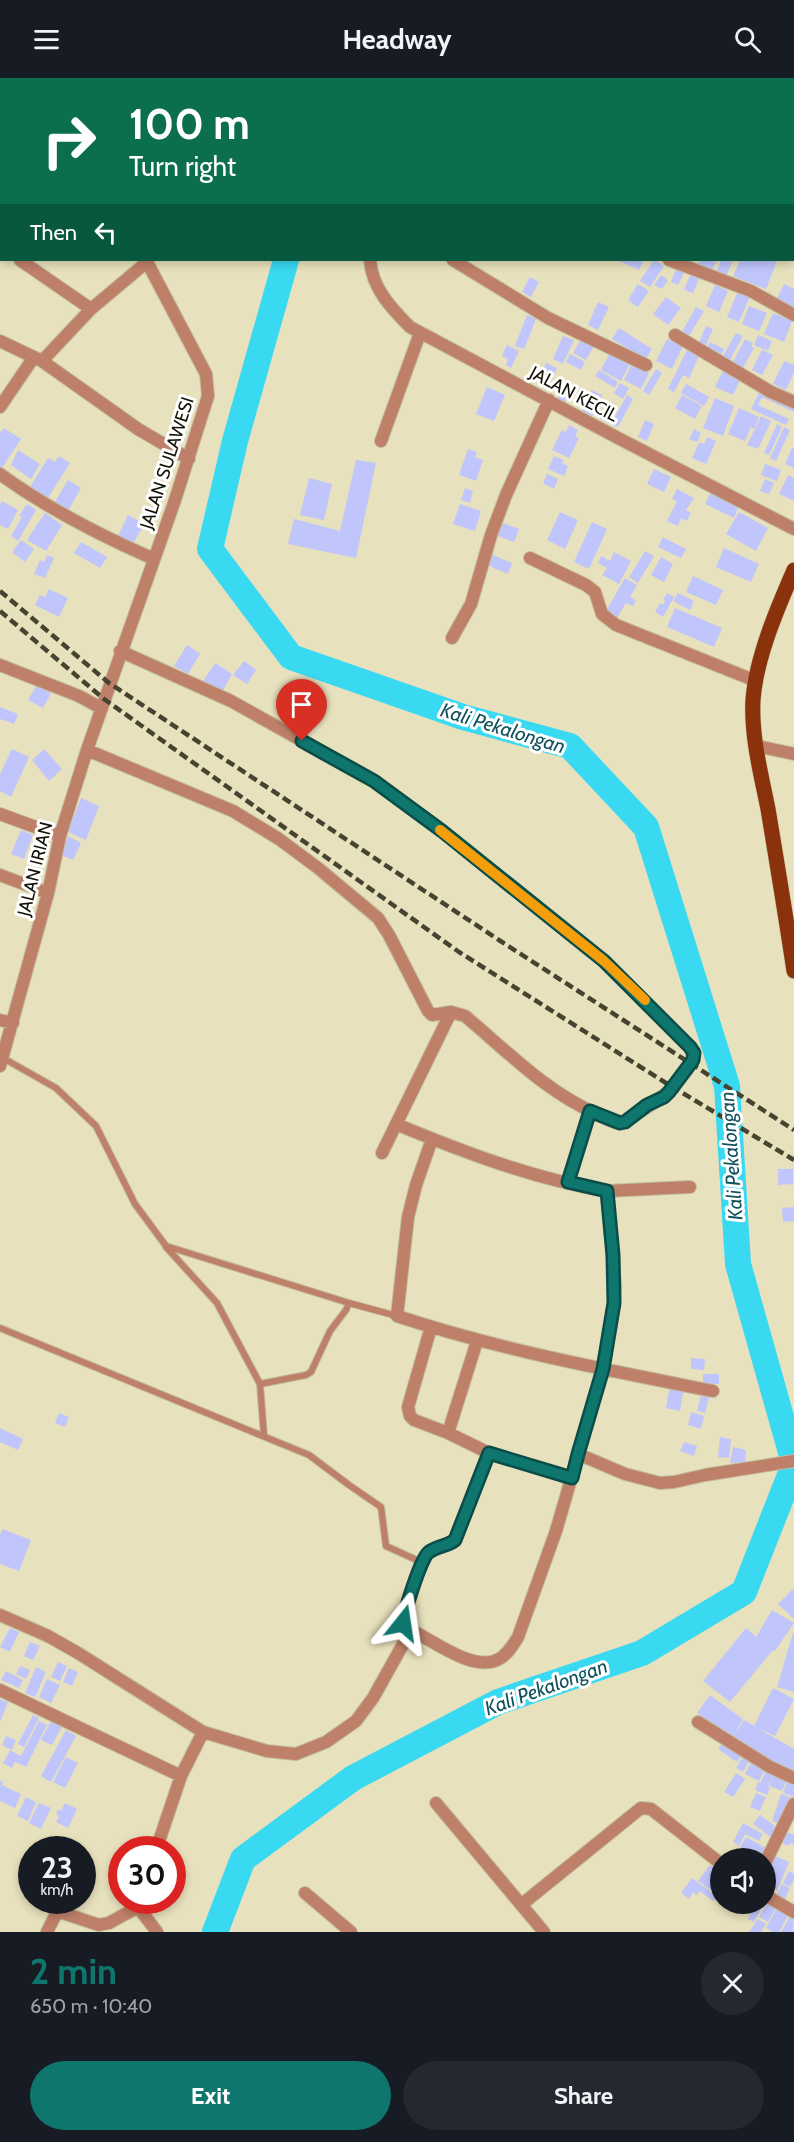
<!DOCTYPE html>
<meta charset="utf-8">
<style>
:root{--surface:#171b24;--page:#242831;--text:#f1f3f6;--muted:#9ea1a6;--accent:#0f766e}
body{margin:0;font-family:Cabin,sans-serif;background:var(--page);color:var(--text);height:100vh;display:flex;flex-direction:column;font-size:22px;white-space:nowrap}
*{box-sizing:border-box;margin:0}
p{font-size:20px;color:var(--muted)}
.icon{flex:none;width:33px;height:33px;fill:none;stroke:currentColor;stroke-width:2;stroke-linecap:round;stroke-linejoin:round}
.map{position:relative;height:1854px;overflow:hidden}
.sheet{display:flex;flex-direction:column;background:var(--surface);flex:1}
.sheet>*{flex:none}
.banner{position:absolute;left:0px;top:0px;width:795px;height:183px;box-shadow:0 3px 9px #0003;background:#0b6e4f;color:#fff;overflow:hidden}
.controls{position:absolute;left:710px;top:1770px;display:grid;gap:12px}
.controls a{display:grid;place-items:center;width:66px;height:66px;border-radius:50%;background:var(--surface);box-shadow:0 3px 9px #0003;font-size:30px}
.speed{position:absolute;left:18px;top:1758px;display:flex;gap:12px;font-size:30px;font-weight:700;text-align:center}
.speed>*{display:grid;place-content:center;width:78px;height:78px;border-radius:50%;background:var(--surface);box-shadow:0 3px 9px #0003;line-height:1}
.speed small{font-size:15px;font-weight:400}
.speed .limit{border:9px solid #d22;background:#fff;color:#111}
.pin{position:absolute;display:grid;place-items:center;width:51px;height:51px;color:#fff;margin:-62px -26px;border-radius:50% 50% 50% 0;rotate:-45deg;box-shadow:0 0 6px #0007}
.pin .icon{rotate:45deg}
.me{position:absolute;width:66px;margin:-33px;rotate:15deg;stroke-linejoin:round;filter:drop-shadow(0 0 4px #0008)}
.turn{display:flex;align-items:center;gap:21px;height:126px;padding:0 30px;font-size:27px}
.turn .icon{width:78px;height:78px;stroke-width:2.5}
.turn b{display:block;font-size:42px;line-height:51px}
.then{display:flex;align-items:center;height:57px;padding:0 30px;background:#0003;gap:12px;font-size:22px}
.round{display:grid;place-items:center;flex:none;width:63px;height:63px;border-radius:32px;background:var(--page)}
.headline{display:flex;align-items:center;justify-content:space-between;height:102px;padding:0 30px}
h1{font-size:36px;font-weight:800;line-height:45px;color:var(--accent)}
.button{display:flex;gap:12px;margin-top:auto;padding:12px 30px}
.button a{flex:1;height:69px;border-radius:36px;background:var(--accent);color:#fff;font-size:24px;font-weight:800;line-height:69px;text-align:center}
.button a+a{background:var(--page);color:var(--text)}
header{display:flex;justify-content:space-between;align-items:center;height:78px;padding:0 30px;background:var(--surface);font-size:27px;font-weight:800}
.map>svg:first-child{display:block}
.lines{fill:none;stroke-linecap:round;stroke-linejoin:round}
.river{stroke:#3ad9f2;stroke-width:26}
.building{fill:#c0c5fc}
.lane-casing{stroke:#c2bc9c;stroke-width:8}
.street-casing{stroke:#c2bc9c;stroke-width:14}
.primary-casing{stroke:#c2bc9c;stroke-width:16}
.lane{stroke:#bf8069;stroke-width:6}
.street{stroke:#bf8069;stroke-width:12}
.primary{stroke:#8a320b;stroke-width:15}
.rail{stroke:#464331;stroke-width:4.5;stroke-dasharray:9 4.5;stroke-linecap:butt}
.route-casing{stroke:#0a4d48;stroke-width:15}
.route{stroke:#0f766e;stroke-width:10}
.slow{stroke:#f59e0b;stroke-width:10}
.labels{text-anchor:middle;dominant-baseline:central;stroke-width:6;stroke-linejoin:round;paint-order:stroke}
.street-label{font-size:18px;fill:#131105;stroke:#fff}
.water-label{font-size:20px;font-style:italic;fill:#11525d;stroke:#fff}
</style>
<header><svg class="icon" aria-label="menu" viewBox="0 0 24 24"><path d="M4 6h16M4 12h16M4 18h16"/></svg>Headway<svg class="icon" aria-label="search" viewBox="0 0 24 24"><circle cx="10" cy="10" r="6"/><path d="M15 15l6 6"/></svg></header>
<div class="map">
<svg width="794" height="1854" viewBox="0 0 794 1854">
<rect width="100%" height="100%" fill="#e8e1bd"/>
<g class="lines">
<path class="river" d="M245 0V2
M286 182 235 363 210 471 291 579 463 639 570 668 646 749 727 1008 738 1186 794 1385
M215 1854 243 1781 353 1700 498 1624 642 1575 744 1514 794 1387"/>
</g>
<path class="building" d="M617 182H644L639 192Z
M654 182 664 188 650 209 640 203Z
M700 182H717L711 194 697 188Z
M721 182H733L725 201 715 197Z
M740 182 777 183 766 211 733 198Z
M676 191 684 195 678 207 671 204Z
M661 197 668 202 662 211 654 207Z
M690 197 699 201 693 215 684 212Z
M530 199 539 204 531 219 522 214Z
M638 206 649 213 638 229 628 222Z
M784 206 794 211V227L791 233 775 225Z
M715 207 728 213 719 234 706 228Z
M738 213 750 218 739 244 727 239Z
M666 219 681 230 668 247 653 236Z
M598 224 609 229 598 252 588 247Z
M749 228 767 235 759 253 742 246Z
M696 229 704 233 689 258 682 254Z
M773 235 792 243 784 264 764 256Z
M527 237 536 241 524 271 515 268Z
M706 248 713 251 705 269 698 267Z
M619 250 652 271 646 281 612 261Z
M736 255 743 258 730 282 723 278Z
M758 257 772 263 768 273 754 267Z
M563 258 574 262 563 286 553 281Z
M581 261 594 268 586 282 573 275Z
M667 261 683 268 672 291 656 283Z
M745 261 753 265 751 268 754 270 743 290 733 284Z
M710 264 724 271 719 281 705 274Z
M507 267 519 273 511 290 506 287 508 281 502 278Z
M612 271 630 286 621 303 601 292Z
M687 272 699 278 689 300 683 297 674 314 668 311Z
M762 272 773 277 762 297 752 292Z
M570 276 585 284 581 292 566 284Z
M784 283 794 287V294L786 312 773 306Z
M546 285 557 290 550 305 539 300Z
M632 286 649 295 641 311 624 302Z
M724 290 742 298 733 317 715 309Z
M656 291 662 295 649 317 643 313Z
M599 292 618 304 615 310 595 298Z
M620 305 629 310 623 321 614 315Z
M565 306 573 310 565 325 557 321Z
M686 306 709 319 704 328 681 315Z
M487 309 505 317 494 343 476 336Z
M761 311 794 326V334L762 319 758 327 789 341 786 347 751 331Z
M591 312 602 317 592 338 582 333Z
M627 317 633 321 618 349 611 346Z
M682 317 702 328 695 341 675 330Z
M715 320 734 328 723 358 703 350Z
M608 326 614 329 611 335 614 336 609 345 600 341Z
M739 330 759 339 754 351 751 349 745 363 728 356Z
M761 338 771 343 758 371 747 367Z
M645 342 654 346 647 363 638 359Z
M777 346 782 349 769 377 764 375Z
M569 347 578 352 575 358 579 360 569 380 552 372 562 352 566 354Z
M784 349 790 352 776 383 770 380Z
M4 350 21 361 0 393V355Z
M694 351 701 355 697 364 689 361Z
M707 359 716 363 706 386 692 380 699 364 704 366Z
M792 370 794 371V390L785 386Z
M468 371 477 374 475 379 483 382 476 403 459 397Z
M18 372 40 386 31 401 11 387Z
M59 378 70 385 48 420 30 409 48 380 55 384Z
M554 378 564 382 562 385 568 388 564 398 548 391Z
M356 382 376 385 356 480 288 466 294 441 340 453Z
M765 386 781 392 777 403 761 397Z
M654 391 671 399 664 414 647 406Z
M547 396 558 401 554 411 543 405Z
M788 397 794 400V423L779 416Z
M309 400 332 406 324 442 300 437Z
M765 401 774 405 769 416 760 413Z
M68 402 81 410 68 433 55 424Z
M465 410 473 413 470 425 461 422Z
M677 411 694 420 686 432 691 435 687 443 681 440 678 448 667 443 677 423 672 421Z
M711 414 739 427 734 440 705 426Z
M2 423 18 432 8 451 0 447V428Z
M27 426 36 432 18 463 11 458 22 439 19 438Z
M460 426 481 433 475 453 453 446Z
M560 434 578 442 565 471 547 462Z
M739 434 768 450 756 473 726 456Z
M45 435 62 447 46 473 27 462Z
M128 437 144 446 132 468 117 460Z
M592 444 607 451 589 491 574 484Z
M503 445 519 451 514 464 498 458Z
M663 459 686 471 681 480 658 469Z
M21 462 34 471 25 484 12 474Z
M81 464 107 479 100 490 74 475Z
M724 470 759 486 751 504 716 489Z
M645 473 654 478 638 505 629 499Z
M614 474 631 483 619 506 602 497 607 490 598 485 601 478 610 483Z
M491 476 512 485 508 496 487 487Z
M47 477 54 480 45 500 34 496 40 482 44 484Z
M661 479 673 486 664 504 651 497Z
M693 498 723 512 716 527 686 514Z
M625 500 637 507 630 519 636 522 633 528 626 525 617 540 606 533Z
M49 511 68 520 59 539 35 527 40 517 45 519Z
M667 515 674 519 663 539 655 534 660 525 663 527 665 523 663 522Z
M678 515 694 523 690 532 673 523Z
M675 530 722 550 714 569 667 549Z
M187 567 200 576 188 596 174 588Z
M244 583 256 592 247 606 233 597Z
M215 585 232 596 221 616 202 605Z
M37 607 51 615 43 630 28 622Z
M0 629 18 636 14 646 0 641Z
M12 671 29 679 11 719 0 713V696Z
M44 671 62 691 49 703 32 682Z
M81 720 99 728 86 762 68 754Z
M21 752 33 757 24 781 11 776Z
M68 758 81 765 73 782 61 777Z
M778 1091H793V1106L778 1107Z
M794 1129V1143L783 1144 782 1130Z
M691 1280 705 1281 704 1292 691 1291Z
M703 1296H719V1306H703Z
M670 1308 684 1310 680 1333 666 1330Z
M702 1314 710 1316 705 1335 697 1333Z
M691 1334 704 1338 701 1351 688 1347Z
M59 1335 69 1339 65 1349 55 1345Z
M0 1350 23 1361 18 1372 0 1364Z
M720 1359 731 1361 729 1380 718 1379Z
M684 1364 697 1368 694 1378 680 1373Z
M733 1369 746 1372 745 1384 730 1385Z
M2 1451 31 1462 19 1493 0 1486V1457Z
M794 1510V1541L778 1526Z
M772 1532 794 1545 775 1573 773 1572 730 1624 703 1603 746 1550 756 1559Z
M10 1550 19 1554 10 1574 0 1569Z
M793 1555H794V1614L777 1609Z
M30 1564 40 1568 33 1582 24 1578Z
M58 1584 67 1588 60 1603 51 1599Z
M20 1588 30 1592 26 1601 16 1596Z
M36 1589 46 1594 35 1619 25 1615Z
M69 1590 78 1594 72 1608 63 1604Z
M6 1593 23 1602 19 1610 1 1602Z
M47 1601 60 1607 51 1625 39 1619Z
M773 1610 794 1621 775 1658 754 1648Z
M710 1617 743 1641 733 1659 744 1642 794 1671V1695L782 1690 732 1661 697 1635Z
M0 1621 8 1624 0 1644Z
M33 1637 39 1640 24 1669 18 1666Z
M52 1641 63 1647 52 1667 41 1662Z
M39 1643 47 1647 26 1689 15 1684 12 1690 3 1685 10 1672 21 1678Z
M66 1652 76 1658 51 1704 41 1698Z
M6 1658 16 1662 12 1672 2 1667Z
M725 1662 744 1674 737 1684 718 1671Z
M745 1675 752 1678 743 1694 736 1690Z
M66 1679 78 1685 65 1710 53 1704Z
M753 1680 767 1687 759 1703 745 1696Z
M768 1688 788 1699 782 1713 769 1708 772 1698 768 1709 770 1710 767 1717 755 1712 758 1704 760 1705Z
M736 1695 745 1701 733 1719 724 1714Z
M789 1699 794 1701V1719L783 1715Z
M0 1702 3 1704 2 1707 21 1716 15 1730 0 1723Z
M756 1715 766 1719 760 1733 750 1729Z
M781 1716 792 1720 783 1747 772 1743Z
M26 1719 36 1724 28 1743 17 1738Z
M39 1725 51 1730 41 1751 29 1745Z
M65 1725 77 1731 68 1750 56 1744 59 1738 56 1736 58 1731 61 1733Z
M760 1737 779 1751 772 1760 753 1746Z
M743 1745 763 1756 759 1763 745 1756 739 1768 733 1764Z
M787 1754 794 1757V1767L790 1765 789 1768 782 1765Z
M746 1759 768 1771 763 1780 740 1769Z
M773 1777 789 1784 777 1813 765 1807V1795Z
M710 1787 718 1793 714 1799 720 1803 719 1818 698 1803Z
M789 1793 794 1796V1801L790 1809 783 1805Z
M692 1800 716 1818 713 1823 700 1813 697 1817 693 1814 689 1821 681 1815Z
M782 1806 790 1810 785 1821 777 1817Z
M769 1822 778 1826 768 1844 759 1839Z
M756 1826H764L754 1844 748 1841Z
M777 1830 789 1836 779 1854H773L766 1850Z
M792 1835 794 1837 793 1854H781Z
M758 1841 766 1846 761 1854H749Z"/>
<g class="lines">
<defs>
<path id="lane" d="M3 980 56 1010 96 1048 135 1126 166 1168 349 1225 397 1238
M166 1169 217 1225 260 1306 264 1358
M0 1250 309 1377 349 1407 381 1429 386 1468 421 1484
M260 1306 306 1297 311 1294 330 1253 346 1232 349 1225"/>
<path id="street" d="M637 0 638 2
M725 0 727 2
M57 2V0
M387 2 388 0
M0 9H2
M0 107 2 103
M0 169 2 170
M20 182 91 231
M370 182C372 210 391 230 410 249L618 360 794 451
M453 182 548 240 646 287
M669 182 751 213 794 237
M675 257 771 314 794 324
M0 263 42 283 138 351 189 381
M42 283 91 231 147 184
M0 329 34 279
M381 363 420 255
M0 396C48 431 99 457 154 481
M530 480 586 507 595 514 602 536 616 547 756 603
M452 560 471 526 491 457 506 417 549 322
M0 587 79 618 101 630
M757 668 794 676
M87 672 233 733 279 761 318 790 378 840 389 857 428 933 432 937 451 934 465 938C507 973 546 1014 597 1036 603 1039 611 1044 618 1045 626 1045 669 1015 674 1008 683 996 698 983 690 969L604 883 442 753 374 703 231 623 120 573
M0 736 60 758
M0 797 48 815
M0 942 13 945
M0 988 48 815 60 758 87 672 175 422 208 318 206 296 146 182
M432 1061 416 1107 408 1139 397 1238C500 1272 607 1292 713 1313
M382 1075 451 934
M568 1104 590 1033
M607 1113 690 1109
M431 1249 408 1329 410 1338 414 1342 448 1355 489 1375
M448 1355 477 1263
M578 1376 625 1396 660 1405 674 1404 705 1397 794 1383
M0 1537 48 1558 78 1575 203 1654 267 1673 296 1676 326 1664 356 1643 373 1620 411 1552C434 1563 474 1595 499 1581 508 1576 513 1567 518 1559L556 1453 603 1291 614 1225 615 1208 607 1113C534 1101 463 1074 396 1046
M411 1552 405 1549 403 1541C408 1527 419 1481 429 1474 437 1468 447 1468 455 1462L489 1375 572 1400
M0 1612 181 1698
M698 1644 770 1689 794 1700
M436 1725 544 1854
M156 1772 181 1698 203 1654
M765 1785 794 1726
M305 1815 351 1854
M765 1817 794 1834
M140 1823 138 1829 157 1854
M521 1827 641 1730 651 1731 720 1785
M47 1854 55 1838 60 1834 99 1847 109 1845 138 1829"/>
<path id="primary" d="M794 492C777 531 756 580 753 622 751 658 761 696 768 731 777 785 786 839 794 893"/>
</defs>
<use href="#lane" class="lane-casing"/>
<use href="#street" class="street-casing"/>
<use href="#primary" class="primary-casing"/>
<use href="#lane" class="lane"/>
<use href="#street" class="street"/>
<use href="#primary" class="primary"/>
<path class="rail" d="M0 513 109 605 502 864 794 1052
M0 533 104 621 459 874 666 1005 794 1082"/>
</g>
<g class="lines">
<defs>
<path id="route" d="M302 663 374 703 442 753 604 883 690 969 694 975 693 982 669 1014 664 1019 647 1027 625 1044 620 1045 590 1033 568 1104 607 1113 613 1177 614 1225 603 1291 578 1376 572 1400 489 1375 455 1462C448 1468 437 1468 429 1474 421 1479 404 1535 403 1545"/>
</defs>
<use href="#route" class="route-casing"/>
<use href="#route" class="route"/>
<path class="slow" d="M440 752 604 883 645 922"/>
</g>
<g class="labels">
<g class="street-label">
<text transform="translate(574 316) rotate(28)">JALAN KECIL</text>
<text transform="translate(167 385) rotate(-72)">JALAN SULAWESI</text>
<text transform="translate(35 791) rotate(-76)">JALAN IRIAN</text>
</g>
<g class="water-label">
<text transform="translate(503 650) rotate(17)">Kali Pekalongan</text>
<text transform="translate(731 1078) rotate(-94)">Kali Pekalongan</text>
<text transform="translate(546 1609) rotate(-20)">Kali Pekalongan</text>
</g>
</g>
</svg>
<div class="controls">
<a><svg class="icon" aria-label="sound" viewBox="0 0 24 24"><path d="M4 9h4l5-4v14l-5-4H4zM17 9q2 3 0 6"/></svg></a>
</div>
<div class="speed"><div>23<small>km/h</small></div><div class="limit">30</div></div>
<div class="pin" style="left:302px;top:663px;background:#d93025"><svg class="icon" aria-label="arrive" viewBox="0 0 24 24"><path d="M6 21V4h12l-3 4 3 4H6"/></svg></div>
<svg class="me" style="left:403px;top:1545px" viewBox="-20 -20 40 40"><path d="M0-17L14 15 0 8-14 15z" fill="#0f766e" stroke="#fff" stroke-width="4"/></svg>
<div class="banner">
<div class="turn"><svg class="icon" aria-label="right" viewBox="0 0 24 24"><path d="M7 20v-9h11M14 6l5 5-5 5"/></svg><div><b>100 m</b>Turn right</div></div>
<div class="then">Then<svg class="icon" aria-label="left" viewBox="0 0 24 24"><path d="M17 20v-9H6M10 6l-5 5 5 5"/></svg></div>
</div>
</div>
<section class="sheet">
<div class="headline"><div><h1>2 min</h1><p>650 m · 10:40</p></div><a class="round"><svg class="icon" aria-label="close" viewBox="0 0 24 24"><path d="M6 6l12 12M18 6L6 18"/></svg></a></div>
<div class="button"><a>Exit</a><a>Share</a></div>
</section>
